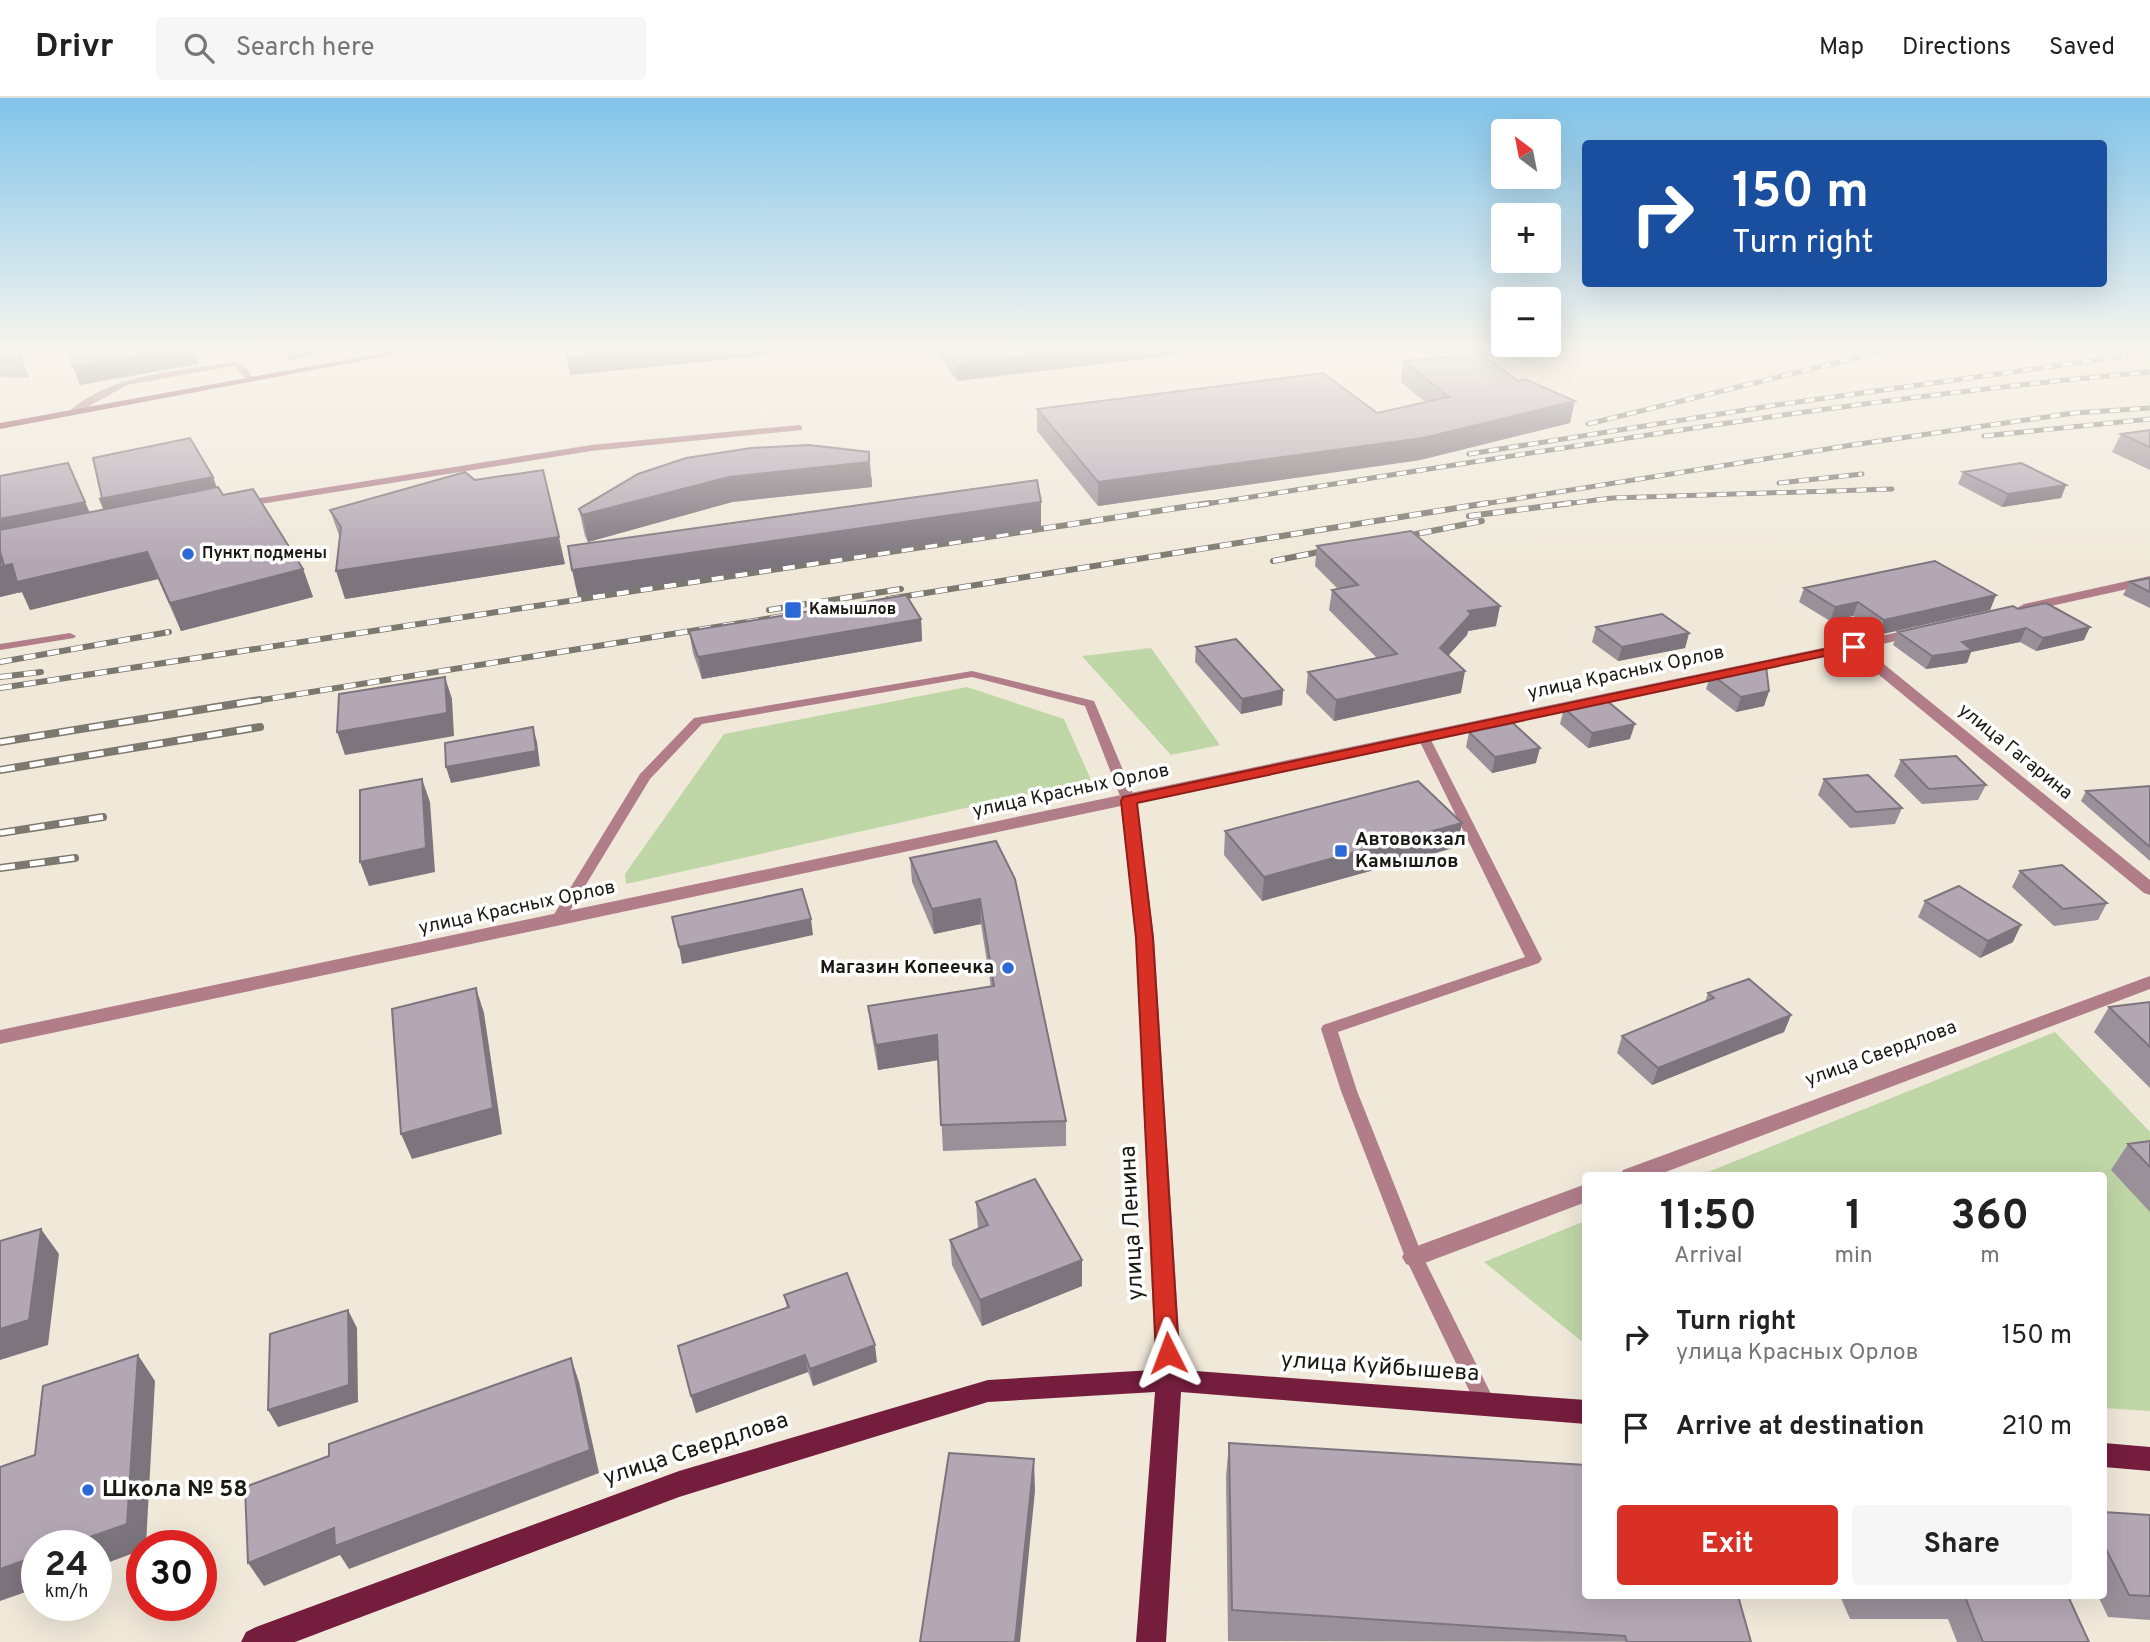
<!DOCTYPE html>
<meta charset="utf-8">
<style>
:root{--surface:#fff;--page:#f6f6f6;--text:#222;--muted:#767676;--line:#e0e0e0;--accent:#d93025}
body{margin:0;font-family:Overpass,sans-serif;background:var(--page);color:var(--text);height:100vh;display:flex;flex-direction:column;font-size:26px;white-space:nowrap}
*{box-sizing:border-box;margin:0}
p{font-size:23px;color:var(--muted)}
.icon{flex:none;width:38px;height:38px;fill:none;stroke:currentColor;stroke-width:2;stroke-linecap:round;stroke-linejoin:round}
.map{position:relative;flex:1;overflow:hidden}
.drawer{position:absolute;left:1582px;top:1074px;width:525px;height:427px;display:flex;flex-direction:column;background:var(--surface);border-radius:7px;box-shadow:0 7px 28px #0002}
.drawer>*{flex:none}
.hud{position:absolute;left:1582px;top:42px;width:525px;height:147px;border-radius:7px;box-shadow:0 7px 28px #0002;background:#1a4fa0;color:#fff;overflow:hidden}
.needle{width:46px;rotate:328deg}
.buttons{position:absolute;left:1491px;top:21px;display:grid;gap:14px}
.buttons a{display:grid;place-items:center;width:70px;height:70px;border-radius:7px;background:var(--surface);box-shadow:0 7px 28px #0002;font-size:35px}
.speed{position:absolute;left:21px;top:1432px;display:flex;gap:14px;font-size:35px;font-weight:700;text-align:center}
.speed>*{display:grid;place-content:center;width:91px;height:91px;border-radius:50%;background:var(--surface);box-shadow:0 7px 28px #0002;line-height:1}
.speed small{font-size:18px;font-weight:400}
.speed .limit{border:10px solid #d22;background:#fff;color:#111}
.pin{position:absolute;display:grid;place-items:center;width:60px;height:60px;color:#fff;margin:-30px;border-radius:14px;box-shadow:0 4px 10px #0006}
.me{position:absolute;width:77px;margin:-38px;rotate:357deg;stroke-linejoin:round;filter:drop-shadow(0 0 5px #0008)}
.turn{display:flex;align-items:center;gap:24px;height:147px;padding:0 35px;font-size:32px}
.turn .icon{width:91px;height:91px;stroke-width:2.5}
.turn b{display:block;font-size:49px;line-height:60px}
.eta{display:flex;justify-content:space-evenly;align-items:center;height:119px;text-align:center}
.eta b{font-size:42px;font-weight:700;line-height:49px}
.button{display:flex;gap:14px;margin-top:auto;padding:14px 35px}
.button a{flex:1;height:80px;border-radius:7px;background:var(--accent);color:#fff;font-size:28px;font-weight:700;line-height:80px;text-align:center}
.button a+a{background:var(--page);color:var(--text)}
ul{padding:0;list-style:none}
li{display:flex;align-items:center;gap:21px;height:91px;padding:0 35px}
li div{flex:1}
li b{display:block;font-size:26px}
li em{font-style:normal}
header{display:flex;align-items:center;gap:42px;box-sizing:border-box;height:98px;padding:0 35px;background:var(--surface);border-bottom:2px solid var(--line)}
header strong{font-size:33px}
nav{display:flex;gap:38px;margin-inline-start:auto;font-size:24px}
.search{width:490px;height:63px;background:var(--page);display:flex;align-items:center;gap:18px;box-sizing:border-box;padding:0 24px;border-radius:7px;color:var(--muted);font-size:26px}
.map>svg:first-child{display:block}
.green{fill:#bfd6a6}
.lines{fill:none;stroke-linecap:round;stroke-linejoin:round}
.lane{fill:#b07d89;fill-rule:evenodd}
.street{fill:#b07d89;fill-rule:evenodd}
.secondary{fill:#8f485b;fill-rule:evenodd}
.primary{fill:#741d3c;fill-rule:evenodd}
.rail-far2-casing{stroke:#7c786e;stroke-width:5}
.rail-far1-casing{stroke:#7c786e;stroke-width:6}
.rail-casing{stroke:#7c786e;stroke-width:8}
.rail-far2{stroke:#fff;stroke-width:3.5;stroke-dasharray:10;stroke-linecap:butt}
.rail-far1{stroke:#fff;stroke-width:4.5;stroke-dasharray:12;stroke-linecap:butt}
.rail{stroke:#fff;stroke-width:5;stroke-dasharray:15;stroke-linecap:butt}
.wall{fill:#9a909a}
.shaded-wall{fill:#7d757d}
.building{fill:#b3a7b3;stroke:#7d757d;stroke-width:2}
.route{fill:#d93025;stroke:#8d1f18;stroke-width:2}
.poi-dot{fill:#2c69d6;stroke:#fff;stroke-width:2.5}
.labels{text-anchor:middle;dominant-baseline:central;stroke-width:7;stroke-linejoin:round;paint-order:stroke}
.far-poi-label{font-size:16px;font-weight:bold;fill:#1b1914;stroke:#fff;text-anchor:start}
.street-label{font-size:19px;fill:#1b1914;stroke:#fff}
.poi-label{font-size:19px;font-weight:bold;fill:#1b1914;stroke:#fff;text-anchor:start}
.near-street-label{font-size:23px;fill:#1b1914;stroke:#fff}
.near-poi-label{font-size:23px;font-weight:bold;fill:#1b1914;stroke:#fff;text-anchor:start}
</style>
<header>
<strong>Drivr</strong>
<div class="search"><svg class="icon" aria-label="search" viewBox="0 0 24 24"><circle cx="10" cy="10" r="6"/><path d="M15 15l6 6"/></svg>Search here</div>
<nav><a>Map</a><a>Directions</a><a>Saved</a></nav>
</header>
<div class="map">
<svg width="2150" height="1544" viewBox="0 0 2150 1544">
<rect width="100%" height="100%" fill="#f0e9da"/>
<path class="green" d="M1151 550 1220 647 1171 657 1082 558Z
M967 589 1064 621 1091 682 626 786 625 776 724 636Z
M2055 934 2150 1034V1313L2104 1310V1078H1698Z
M1585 1123V1246L1484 1164Z"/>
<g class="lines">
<path class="lane" d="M234 264 243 266 254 281 253 283H247L237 270 234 268 127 287 75 316 68 314C113 275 178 273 234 264Z
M799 327 802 328V332L591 353 241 409 236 406 241 403 591 347Z
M70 535 76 538 74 540 0 552V546Z
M972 573 1094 603 1136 703 1134 706 1129 707 1122 703 1085 608 972 579 702 626 650 681 562 826H552L550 823 640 676 694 620Z
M1424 636 1430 640 1542 861 1539 865 1338 934 1357 993 1423 1159 1496 1306 1493 1313 1486 1315 1479 1313 1405 1159 1341 993 1321 931 1323 927 1525 859 1418 640Z"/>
<path class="street" d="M2150 478V486L2024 514 2017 510 2024 506Z
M1918 530 1923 531V537L1864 550 2150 782V797L2144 795 1850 553 1137 704 1154 840 1182 1282 1178 1290 1169 1293 1160 1290 1156 1282 1136 840 1121 708 0 946V932Z
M2150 878V891L1655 1078H1620L1623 1072Z
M1586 1086V1104L1414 1169 1406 1166 1402 1159 1406 1152Z"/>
<path class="secondary" d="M416 249H434L0 331V325Z"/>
<path class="primary" d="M1169 1271 1586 1302V1326L1181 1294 1166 1544H1136L1155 1294 988 1304 679 1399 295 1544H241L246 1534 256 1529 679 1373 988 1282Z
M2104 1345 2150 1349V1373L2104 1369Z"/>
<defs>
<path id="rail-far2" d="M1588 326 1900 249
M1984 338 2150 321
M1469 356 1776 307 2126 258
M1779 385 1862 376
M1199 407C1515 359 1831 302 2150 274
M1477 407 1852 347 2074 315 2150 310
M1557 407 1612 400 1892 391"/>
<path id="rail-far1" d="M1469 418 1571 405
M1396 440 1482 423
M1273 463 1334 451
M888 501 1488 405
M769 512 901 491
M0 564 169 534
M0 579 41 574
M0 590 1210 405
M249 604 784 518"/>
<path id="rail" d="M0 644 260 602
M0 672 260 629
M0 735 103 719
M0 770 75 760"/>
</defs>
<use href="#rail-far2" class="rail-far2-casing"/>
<use href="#rail-far1" class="rail-far1-casing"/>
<use href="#rail" class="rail-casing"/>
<use href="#rail-far2" class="rail-far2"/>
<use href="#rail-far1" class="rail-far1"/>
<use href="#rail" class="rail"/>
</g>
<path class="wall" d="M0 249H16L30 280 0 279Z
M279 249H316L319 256 289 262Z
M933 249H1227V251L957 283Z
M1403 263 1570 325 1420 362 1098 408 1037 333V311L1377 315 1425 304 1401 284Z
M2150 332V372L2112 354 2121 336Z
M1963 374 2066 387 2061 400 2002 409 1958 386Z
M0 378 90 414 103 412 213 379 216 389 223 397 303 471 313 499 181 533 158 481 30 512 22 494 18 495 16 493 17 495 0 499Z
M872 379V389L732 404 588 444 585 438 579 411Z
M330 412 565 466 345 501 340 440Z
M1317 448 1496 528 1468 533 1467 537 1448 558 1461 595 1334 623 1306 595 1308 574 1377 560 1329 512 1332 492 1338 491 1315 468Z
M2150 480V510L2123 497 2130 484Z
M1804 490 1996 497 1990 512 1878 537 1853 518 1830 523 1799 504Z
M2013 508 2084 542 2036 553 2020 544 1971 554 1967 565 1926 571 1893 547 1898 534Z
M921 521 922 543 702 581 693 555 689 533Z
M1596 529 1689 535 1685 550 1618 563 1592 544Z
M1196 549 1283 592 1282 607 1241 616 1195 564Z
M1711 576 1769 593 1764 608 1736 614 1706 591Z
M1564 610 1630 641 1588 650 1560 626Z
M1469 634 1536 665 1492 675 1466 649Z
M1901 662 1986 687 1978 702 1922 706 1894 678Z
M1824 681 1902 710 1895 726 1850 730 1818 697Z
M2150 688V763L2081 703 2086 693Z
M1225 733 1457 749 1262 803 1224 757Z
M996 743 1066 1023V1048L943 1053 938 962 878 972 871 933 868 908 991 889 981 826 934 836 912 784 910 760Z
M2020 773 2107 805 2098 822 2054 828 2012 789Z
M1925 803 2013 844 1980 860 1918 819Z
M1708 895 1791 917 1784 934 1652 987 1617 955 1622 938 1705 904Z
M2150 904V990L2094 934 2109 909Z
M2150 1043V1114L2111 1072 2128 1046Z
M976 1104 1082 1162V1188L982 1228 952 1167 950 1142 978 1131Z
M784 1197 877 1264 813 1288 808 1274 696 1315 691 1298 787 1210Z
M1229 1345 1751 1544 1228 1543 1226 1378Z
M2104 1414 2150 1417V1522L2108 1519 2098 1498H2104Z
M1840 1498H2068L2089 1544H1957L1948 1521H1850Z"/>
<path class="shaded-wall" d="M192 249 199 266 80 287 73 269Z
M295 249H316L319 256 289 262 285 250Z
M684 249H831V251L570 277 567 260Z
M1108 249H1227V251L957 283 956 266Z
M1575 303 1570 325 1420 362 1098 408V384Z
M869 354 872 389 732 404 588 444 582 417 729 379Z
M213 379 222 404 110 428 99 401Z
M2066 387 2061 400 2002 409 2008 396Z
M85 404 97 430 0 439V421Z
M1041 404V430L578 499 572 472Z
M559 439 565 466 345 501 336 473Z
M147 454 158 481 30 512 22 494 18 495 16 493 17 495 0 499V469L12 466Z
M303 471 313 499 181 533 170 505Z
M1996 497 1990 512 1878 537 1884 522Z
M1858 504 1853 518 1830 523 1835 509Z
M1500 508 1496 528 1468 533 1467 537 1436 571 1440 550 1468 513Z
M921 521 922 543 702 581 698 559Z
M2090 529 2084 542 2036 553 2043 540Z
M2026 530 2020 544 1971 554 1967 565 1926 571 1932 558 1962 544Z
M1689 535 1685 550 1618 563 1622 549Z
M1465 573 1461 595 1334 623 1336 602Z
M445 579 452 601 454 638 345 657 337 634Z
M1283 592 1282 607 1241 616 1242 601Z
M1769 593 1764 608 1736 614 1741 599Z
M1635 626 1630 641 1588 650 1592 635Z
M533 629 537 644 540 668 451 685 446 669Z
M1540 650 1536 665 1492 675 1495 659Z
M422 681 430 704 435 774 369 788 360 764Z
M1462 725 1457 749 1262 803 1264 779Z
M980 801 981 826 934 836 932 811Z
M811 821 813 837 682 866 679 849Z
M2021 827 2013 844 1980 860 1988 843Z
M476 890 484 915 502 1036 412 1061 401 1036Z
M1791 917 1784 934 1652 987 1658 970Z
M937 937 939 962 878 972 876 947Z
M41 1131 59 1156 48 1247 0 1262V1231Z
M1082 1162V1188L982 1228 980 1202Z
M348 1212 357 1230 358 1304 278 1329 268 1312Z
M875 1247 877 1264 813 1288 810 1271Z
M138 1257 155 1283 146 1447H142V1452L96 1469V1447H67Z
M805 1257 808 1274 696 1315 691 1298Z
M571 1260 579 1284 599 1375 349 1471 340 1457 264 1488 248 1465Z
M1034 1361 1035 1393 1020 1544H1015Z
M37 1458V1490L0 1503V1471Z"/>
<path class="building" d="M0 249H16L22 262H0Z
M68 249H192L73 269Z
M566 249H684L567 260Z
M944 249H1108L956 266Z
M1481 256 1518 283 1525 281 1575 303 1423 340 1098 384 1037 311 1323 275 1377 315 1449 299 1403 263Z
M2150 332V349L2121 336Z
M190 340 213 379 99 401 102 400 93 360Z
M809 347 869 354V364L729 379 582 417 579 411 638 376 686 360 751 350Z
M68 365 85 404 0 421V378Z
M2021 365 2066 387 2008 396 1963 374Z
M543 372 559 439 336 473 341 429 330 412 465 374 475 382Z
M1037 382 1041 404 572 472 568 448Z
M218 389 223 397 253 391 303 471 170 505 147 454 17 484 12 466 4 468 0 453 3 468 0 469V432Z
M1411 433 1500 508 1468 513 1471 516 1440 550 1465 573 1336 602 1308 574 1397 556 1332 492 1358 487 1317 448Z
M1935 463 1996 497 1884 522 1858 504 1835 509 1804 490Z
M2150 480V494L2130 484Z
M906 497 921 521 698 559 689 533Z
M2046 505 2090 529 2043 540 2026 530 1962 544 1972 552 1932 558 1898 534 2013 508 2018 511Z
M1662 516 1689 535 1622 549 1596 529Z
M1236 541 1283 592 1242 601 1196 549Z
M1766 568 1769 593 1741 599 1711 576Z
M445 579 447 615 337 634 339 596Z
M1606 602 1635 626 1592 635 1564 610Z
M1513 625 1540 650 1495 659 1469 634Z
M533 629 536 653 446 669 445 645Z
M1956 658 1986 687 1929 691 1901 662Z
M1868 677 1902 710 1856 714 1824 681Z
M422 681 426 750 360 764V692Z
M1418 683 1462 725 1264 779 1225 733Z
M2150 688V749L2086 693Z
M996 743 1015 781 1066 1023 941 1027 937 937 876 947 868 908 994 888 980 801 932 811 910 760Z
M2062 767 2107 805 2063 811 2020 773Z
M1959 788 2021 827 1988 843 1925 803Z
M802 791 811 821 679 849 672 819Z
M1749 881 1791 917 1658 970 1622 938 1714 900 1708 895Z
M476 890 493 1010 401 1036 392 911Z
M2150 904V949L2109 909Z
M2150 1043V1069L2128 1046Z
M1035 1081 1082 1162 980 1202 950 1142 988 1127 976 1104Z
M41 1131 29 1222 0 1231V1143Z
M847 1175 875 1247 810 1271 805 1257 691 1298 678 1248 789 1209 784 1197Z
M348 1212 349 1287 268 1312 270 1236Z
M138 1257 127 1426 67 1447H37V1458L0 1471V1369L35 1357 43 1288Z
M571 1260 590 1352 335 1448 334 1430 248 1465 245 1389 329 1358V1346Z
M1229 1345 1586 1367V1498H1738L1751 1544H1627L1625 1538 1232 1512Z
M949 1355 1034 1361 1015 1544H920Z
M2104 1414 2150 1417V1498L2129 1497 2104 1447Z
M1864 1498H2068L2089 1544H1983L1965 1499 1864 1500Z"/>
<linearGradient id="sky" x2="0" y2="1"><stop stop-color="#81c4ea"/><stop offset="0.54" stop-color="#f8f5ee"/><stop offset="1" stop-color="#f8f5ee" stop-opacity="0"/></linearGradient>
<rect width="2150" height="465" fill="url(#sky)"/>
<path class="route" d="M1854 545 1858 546V551L1137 705 1153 840 1179 1255 1176 1262 1168 1265 1160 1262 1156 1255 1136 840 1121 703 1123 699Z"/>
<g class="poi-dot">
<circle cx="188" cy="456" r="7"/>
<rect x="784" y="503" width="18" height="18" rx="3.5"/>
<rect x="1334" y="746" width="14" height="14" rx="3.5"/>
<circle cx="1008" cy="870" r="7"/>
<circle cx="88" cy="1392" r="7"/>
</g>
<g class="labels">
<g class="far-poi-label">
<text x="202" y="456">Пункт подмены</text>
<text x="809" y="512">Камышлов</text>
</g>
<g class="street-label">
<text transform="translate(1626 575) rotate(-12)">улица Красных Орлов</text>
<text transform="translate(2015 654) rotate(39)">улица Гагарина</text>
<text transform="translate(1071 693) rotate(-12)">улица Красных Орлов</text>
<text transform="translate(517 810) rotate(-12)">улица Красных Орлов</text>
<text transform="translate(1881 956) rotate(-20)">улица Свердлова</text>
</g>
<g class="poi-label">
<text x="1355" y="742">Автовокзал<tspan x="1355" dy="22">Камышлов</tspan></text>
<text x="994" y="870" text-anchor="end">Магазин Копеечка</text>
</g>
<g class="near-street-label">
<text transform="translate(1133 1125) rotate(-93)">улица Ленина</text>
<text transform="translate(1380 1270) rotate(4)">улица Куйбышева</text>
<text transform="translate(696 1352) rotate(-18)">улица Свердлова</text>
</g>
<g class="near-poi-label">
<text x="102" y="1392">Школа № 58</text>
</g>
</g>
</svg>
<div class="buttons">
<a><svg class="needle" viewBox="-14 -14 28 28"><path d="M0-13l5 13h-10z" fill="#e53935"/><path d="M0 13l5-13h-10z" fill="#767676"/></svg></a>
<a>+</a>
<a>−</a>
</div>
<div class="speed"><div>24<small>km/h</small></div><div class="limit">30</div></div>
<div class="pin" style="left:1854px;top:549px;background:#d93025"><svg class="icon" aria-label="arrive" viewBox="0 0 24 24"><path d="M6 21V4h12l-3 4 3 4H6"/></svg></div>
<svg class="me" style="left:1168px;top:1255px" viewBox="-20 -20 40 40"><path d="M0-17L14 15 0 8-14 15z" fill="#d93025" stroke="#fff" stroke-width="4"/></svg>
<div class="hud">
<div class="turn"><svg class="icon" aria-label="right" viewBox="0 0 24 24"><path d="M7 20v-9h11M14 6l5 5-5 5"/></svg><div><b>150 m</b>Turn right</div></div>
</div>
<section class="drawer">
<div class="eta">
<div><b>11:50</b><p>Arrival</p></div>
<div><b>1</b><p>min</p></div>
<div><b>360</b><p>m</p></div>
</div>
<ul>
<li><svg class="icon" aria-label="right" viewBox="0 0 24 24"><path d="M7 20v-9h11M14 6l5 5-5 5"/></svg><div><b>Turn right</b><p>улица Красных Орлов</p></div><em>150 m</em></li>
<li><svg class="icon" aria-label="arrive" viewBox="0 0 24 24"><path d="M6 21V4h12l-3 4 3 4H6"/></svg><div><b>Arrive at destination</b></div><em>210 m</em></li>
</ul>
<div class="button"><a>Exit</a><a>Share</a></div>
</section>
</div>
